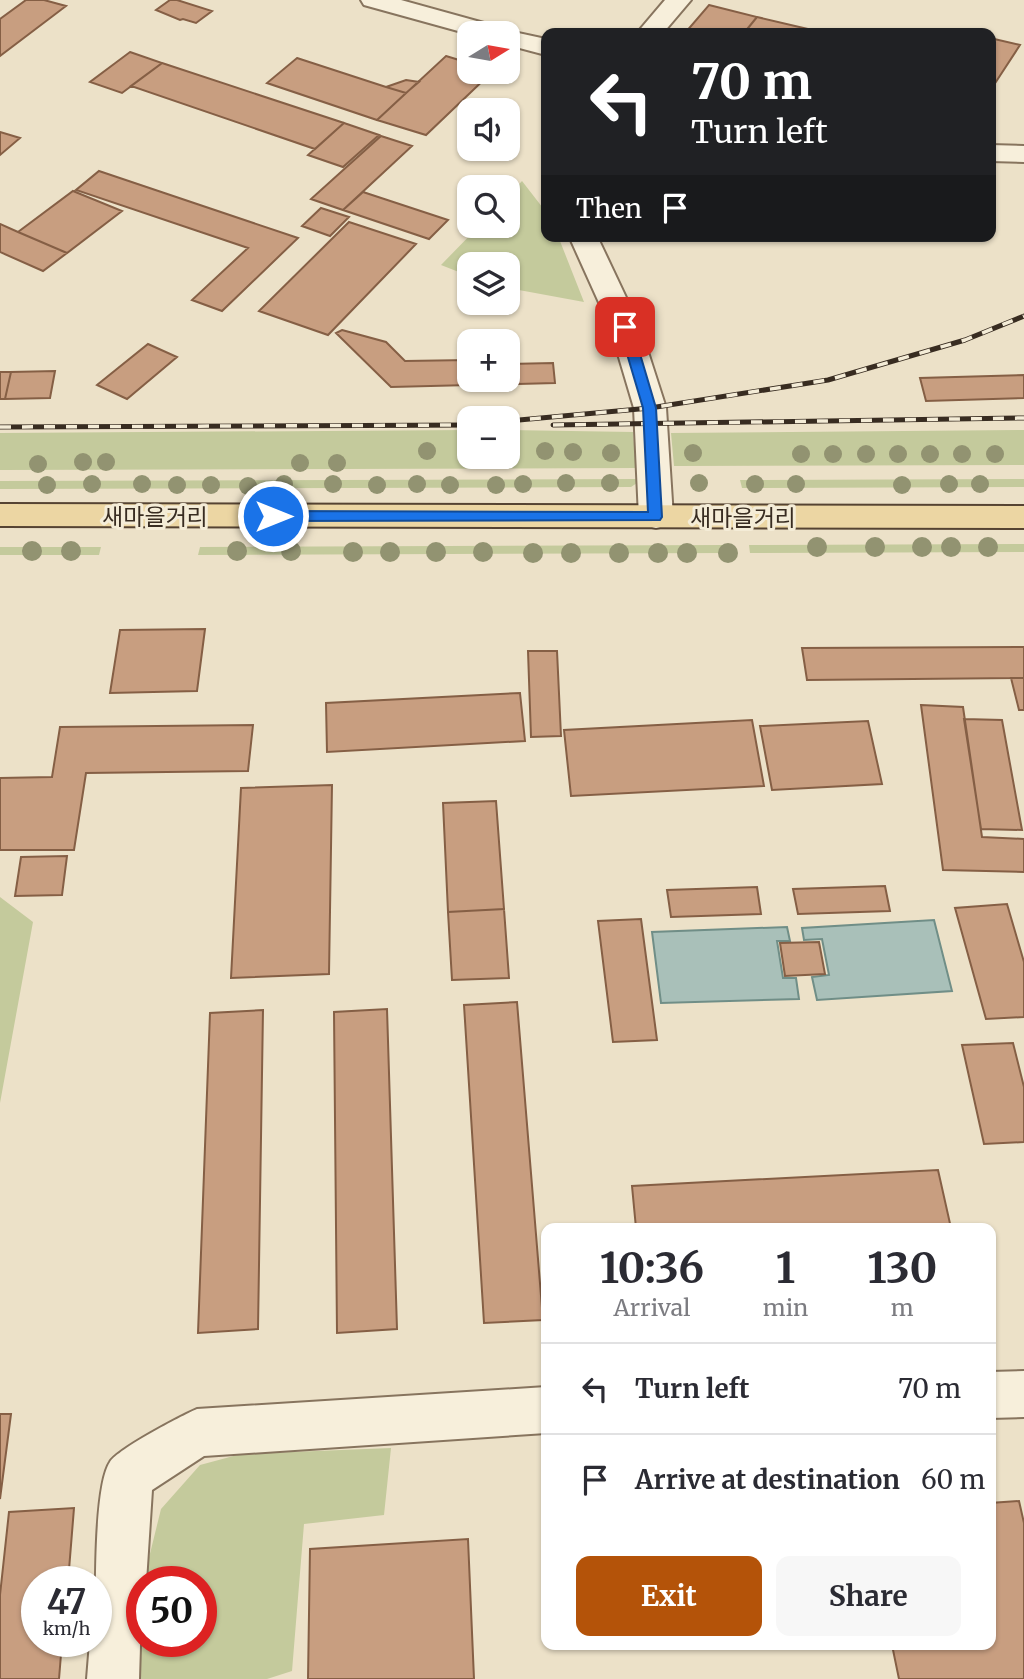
<!DOCTYPE html>
<meta charset="utf-8">
<style>
:root{--surface:#fff;--page:#f7f7f7;--text:#2b2b33;--muted:#7c7c81;--line:#e1e1e2;--accent:#b45309}
body{margin:0;font-family:Merriweather,"Noto Sans KR",serif;background:var(--page);color:var(--text);height:100vh;display:flex;flex-direction:column;font-size:26px;white-space:nowrap}
*{box-sizing:border-box;margin:0}
p{font-size:23px;color:var(--muted)}
.icon{flex:none;width:38px;height:38px;fill:none;stroke:currentColor;stroke-width:2;stroke-linecap:round;stroke-linejoin:round}
.map{position:relative;flex:1;overflow:hidden}
.drawer{position:absolute;left:541px;top:1223px;width:455px;height:427px;display:flex;flex-direction:column;background:var(--surface);border-radius:14px;box-shadow:0 2px 5px #0004}
.drawer>*{flex:none}
.guide{position:absolute;left:541px;top:28px;width:455px;height:214px;border-radius:14px;box-shadow:0 2px 5px #0004;background:#202124;color:#fff;overflow:hidden}
.needle{width:46px;rotate:79deg}
.buttons{position:absolute;left:457px;top:21px;display:grid;gap:14px}
.buttons a{display:grid;place-items:center;width:63px;height:63px;border-radius:14px;background:var(--surface);box-shadow:0 2px 5px #0004;font-size:35px}
.speed{position:absolute;left:21px;top:1566px;display:flex;gap:14px;font-size:35px;font-weight:700;text-align:center}
.speed>*{display:grid;place-content:center;width:91px;height:91px;border-radius:50%;background:var(--surface);box-shadow:0 2px 5px #0004;line-height:1}
.speed small{font-size:18px;font-weight:400}
.speed .limit{border:10px solid #d22;background:#fff;color:#111}
.pin{position:absolute;display:grid;place-items:center;width:60px;height:60px;color:#fff;margin:-30px;border-radius:14px;box-shadow:0 4px 10px #0006}
.me{position:absolute;width:77px;margin:-38px;rotate:90deg;stroke-linejoin:round;filter:drop-shadow(0 0 5px #0008)}
.turn{display:flex;align-items:center;gap:24px;height:147px;padding:0 35px;font-size:32px}
.turn .icon{width:91px;height:91px;stroke-width:2.5}
.turn b{display:block;font-size:49px;line-height:60px}
.then{display:flex;align-items:center;height:66px;padding:0 35px;background:#0003;gap:14px;font-size:26px}
.eta{display:flex;justify-content:space-evenly;align-items:center;height:119px;text-align:center}
.eta b{font-size:42px;font-weight:700;line-height:49px}
.button{display:flex;gap:14px;margin-top:auto;padding:14px 35px}
.button a{flex:1;height:80px;border-radius:14px;background:var(--accent);color:#fff;font-size:28px;font-weight:700;line-height:80px;text-align:center}
.button a+a{background:var(--page);color:var(--text)}
ul{padding:0;list-style:none}
li{display:flex;align-items:center;gap:21px;height:91px;padding:0 35px;border-top:2px solid var(--line)}
li div{flex:1}
li b{display:block;font-size:26px}
li em{font-style:normal}
.map>svg:first-child{display:block}
.green{fill:#c4ca9c}
.water{fill:#a9c0b9;stroke:#708e87;stroke-width:2}
.building{fill:#c89e80;stroke:#855f45;stroke-width:2}
.lines{fill:none;stroke-linecap:round;stroke-linejoin:round}
.minor-casing{stroke:#87745e;stroke-width:4}
.major-casing{stroke:#554332;stroke-width:4}
.minor{fill:#f7efdb;fill-rule:evenodd}
.major{fill:#ecd6a3;fill-rule:evenodd}
.rail-casing{stroke:#382c21;stroke-width:5}
.rail{stroke:#f4ecd7;stroke-width:3.5;stroke-dasharray:11;stroke-linecap:butt}
.tree{fill:#929371}
.route{fill:#1a73e8;stroke:#114b97;stroke-width:2}
.labels{text-anchor:middle;dominant-baseline:central;stroke-width:6;stroke-linejoin:round;paint-order:stroke}
.street-label{font-size:23px;fill:#382c21;stroke:#f4ecd7}
</style>
<div class="map">
<svg width="1024" height="1679" viewBox="0 0 1024 1679">
<rect width="100%" height="100%" fill="#ece1c8"/>
<path class="green" d="M522 181 546 212V236H558L584 302 508 288V264H469V276L441 265 479 226H508V196Z
M469 430V457H508V430L633 432 636 468 0 470V433Z
M1024 430V465L674 466 671 433Z
M637 479V483L631 487 0 489V481Z
M1024 479V487L742 488 740 480Z
M1024 544V552L750 553 749 545Z
M726 545 727 553 198 555 200 547Z
M0 547H101L99 555H0Z
M0 897 33 922 0 1103Z
M391 1448 384 1515 304 1524 292 1671 267 1679H128L142 1589V1642H201V1582H143L161 1509 200 1465 241 1454Z"/>
<path class="water" d="M934 920 952 991 817 1000 812 977 829 975 822 939 804 940 802 928Z
M787 927 790 941H777L783 978H796L799 999 661 1003 652 932Z"/>
<path class="building" d="M26 0H44L66 6 0 56V19Z
M170 0H177L212 11 196 23 183 19 180 20 156 10Z
M709 5 757 17 744 33H685Z
M757 17 825 33H744Z
M990 38 1020 45 990 91Z
M130 52 162 63 122 93 90 82Z
M446 56 469 63V72H492L426 135 377 120Z
M297 58 386 87 406 93 377 120 267 83Z
M162 63 344 123 315 149 131 86Z
M406 80 419 82 406 93 386 87Z
M344 123 379 135 343 167 308 155Z
M0 132 20 138 0 155Z
M381 136 412 146 343 210 311 199Z
M99 171 298 238 222 311 192 300 248 248 76 190Z
M73 191 122 211 67 253 18 232Z
M363 192 448 220 429 239 343 210Z
M321 208 349 217 330 236 302 226Z
M349 222 416 244 328 335 259 311Z
M0 224 18 232 67 253 43 271 0 252Z
M342 330 386 342 405 361 469 360V380H508V364L553 363 555 383 391 387 336 333Z
M148 344 177 357 127 399 97 385Z
M55 371 50 398 5 399 11 372Z
M0 372H11L5 399H0Z
M1024 375V398L926 401 920 378Z
M205 629 197 691 110 693 120 630Z
M1024 647V678L807 680 802 648Z
M528 651H557L561 736 531 737Z
M1011 678H1024V710H1019Z
M520 693 525 741 327 752 326 703Z
M921 705 963 707 982 837 1024 839V872L943 870Z
M964 719 1002 720 1022 830 981 829Z
M752 720 764 786 571 796 564 730Z
M868 721 882 784 772 790 760 726Z
M253 725 248 771 86 773 74 850H0V778L52 777 60 727Z
M332 785 329 974 231 978 241 788Z
M496 801 504 909 448 912 443 803Z
M67 856 62 895 15 896 21 857Z
M885 886 890 911 798 914 793 889Z
M757 887 761 914 671 917 667 890Z
M1007 904 1024 962V1017L986 1019 955 908Z
M504 909 509 978 452 980 448 912Z
M641 919 657 1040 613 1042 598 921Z
M819 942 825 974 785 976 780 943Z
M517 1002 543 1320 484 1323 464 1005Z
M387 1009 397 1329 337 1333 334 1012Z
M263 1010 258 1329 198 1333 210 1013Z
M1013 1043 1024 1087V1142L984 1144 962 1045Z
M938 1170 951 1228H636L632 1186Z
M0 1414H11L0 1499Z
M1019 1501 1024 1523V1679H899L892 1645H990V1503Z
M74 1508 68 1582H37V1642H62L59 1679H0V1595L9 1512Z
M468 1539 474 1679H308L310 1549Z"/>
<g class="lines">
<defs>
<path id="minor" d="M361 0H401L502 28 504 30 546 39V55L508 45V33L469 34 364 5Z
M665 0H691L663 33H637Z
M990 145 1024 146V162L990 161Z
M569 236H597L640 327 666 408 673 517 668 525 656 528 644 525 639 517 634 408 610 327Z
M1024 1371V1417L990 1418V1372Z
M546 1387V1433L204 1456 152 1490 146 1582H142L139 1679H87L90 1642H96C96 1607 93 1487 110 1462 118 1449 181 1416 197 1409Z"/>
<path id="major" d="M0 504 1024 506V528L0 526Z"/>
</defs>
<use href="#minor" class="minor-casing"/>
<use href="#major" class="major-casing"/>
<use href="#minor" class="minor"/>
<use href="#major" class="major"/>
<defs>
<path id="rail" d="M508 421 650 408 828 380 965 340 1024 316
M553 425 1024 418
M0 427 469 425"/>
</defs>
<use href="#rail" class="rail-casing"/>
<use href="#rail" class="rail"/>
</g>
<g class="tree">
<circle cx="427" cy="451" r="9"/>
<circle cx="545" cy="451" r="9"/>
<circle cx="573" cy="452" r="9"/>
<circle cx="611" cy="453" r="9"/>
<circle cx="693" cy="453" r="9"/>
<circle cx="801" cy="454" r="9"/>
<circle cx="833" cy="454" r="9"/>
<circle cx="866" cy="454" r="9"/>
<circle cx="898" cy="454" r="9"/>
<circle cx="930" cy="454" r="9"/>
<circle cx="962" cy="454" r="9"/>
<circle cx="995" cy="454" r="9"/>
<circle cx="83" cy="462" r="9"/>
<circle cx="106" cy="462" r="9"/>
<circle cx="300" cy="463" r="9"/>
<circle cx="337" cy="463" r="9"/>
<circle cx="38" cy="464" r="9"/>
<circle cx="566" cy="483" r="9"/>
<circle cx="610" cy="483" r="9"/>
<circle cx="699" cy="483" r="9"/>
<circle cx="92" cy="484" r="9"/>
<circle cx="142" cy="484" r="9"/>
<circle cx="284" cy="484" r="9"/>
<circle cx="333" cy="484" r="9"/>
<circle cx="417" cy="484" r="9"/>
<circle cx="523" cy="484" r="9"/>
<circle cx="755" cy="484" r="9"/>
<circle cx="796" cy="484" r="9"/>
<circle cx="949" cy="484" r="9"/>
<circle cx="980" cy="484" r="9"/>
<circle cx="47" cy="485" r="9"/>
<circle cx="177" cy="485" r="9"/>
<circle cx="211" cy="485" r="9"/>
<circle cx="377" cy="485" r="9"/>
<circle cx="450" cy="485" r="9"/>
<circle cx="496" cy="485" r="9"/>
<circle cx="902" cy="485" r="9"/>
<circle cx="248" cy="486" r="9"/>
<circle cx="817" cy="547" r="10"/>
<circle cx="875" cy="547" r="10"/>
<circle cx="922" cy="547" r="10"/>
<circle cx="951" cy="547" r="10"/>
<circle cx="988" cy="547" r="10"/>
<circle cx="32" cy="551" r="10"/>
<circle cx="71" cy="551" r="10"/>
<circle cx="237" cy="551" r="10"/>
<circle cx="291" cy="551" r="10"/>
<circle cx="353" cy="552" r="10"/>
<circle cx="390" cy="552" r="10"/>
<circle cx="436" cy="552" r="10"/>
<circle cx="483" cy="552" r="10"/>
<circle cx="533" cy="553" r="10"/>
<circle cx="571" cy="553" r="10"/>
<circle cx="619" cy="553" r="10"/>
<circle cx="658" cy="553" r="10"/>
<circle cx="687" cy="553" r="10"/>
<circle cx="728" cy="553" r="10"/>
</g>
<path class="route" d="M625 323 632 327 656 408 662 517 660 520 273 521 266 516 273 511 648 512 643 408 619 327Z"/>
<g class="labels">
<g class="street-label">
<text x="155" y="516">새마을거리</text>
<text x="743" y="517">새마을거리</text>
</g>
</g>
</svg>
<div class="buttons">
<a><svg class="needle" viewBox="-14 -14 28 28"><path d="M0-13l5 13h-10z" fill="#e53935"/><path d="M0 13l5-13h-10z" fill="#7c7c81"/></svg></a>
<a><svg class="icon" aria-label="sound" viewBox="0 0 24 24"><path d="M4 9h4l5-4v14l-5-4H4zM17 9q2 3 0 6"/></svg></a>
<a><svg class="icon" aria-label="search" viewBox="0 0 24 24"><circle cx="10" cy="10" r="6"/><path d="M15 15l6 6"/></svg></a>
<a><svg class="icon" aria-label="layers" viewBox="0 0 24 24"><path d="M12 4l9 5-9 5-9-5zM3 14l9 5 9-5"/></svg></a>
<a>+</a>
<a>−</a>
</div>
<div class="speed"><div>47<small>km/h</small></div><div class="limit">50</div></div>
<div class="pin" style="left:625px;top:327px;background:#d93025"><svg class="icon" aria-label="arrive" viewBox="0 0 24 24"><path d="M6 21V4h12l-3 4 3 4H6"/></svg></div>
<svg class="me" style="left:273px;top:516px" viewBox="-20 -20 40 40"><circle r="17" fill="#1a73e8" stroke="#fff" stroke-width="3"/><path d="M0-11L8 9 0 5-8 9z" fill="#fff"/></svg>
<div class="guide">
<div class="turn"><svg class="icon" aria-label="left" viewBox="0 0 24 24"><path d="M17 20v-9H6M10 6l-5 5 5 5"/></svg><div><b>70 m</b>Turn left</div></div>
<div class="then">Then<svg class="icon" aria-label="arrive" viewBox="0 0 24 24"><path d="M6 21V4h12l-3 4 3 4H6"/></svg></div>
</div>
<section class="drawer">
<div class="eta">
<div><b>10:36</b><p>Arrival</p></div>
<div><b>1</b><p>min</p></div>
<div><b>130</b><p>m</p></div>
</div>
<ul>
<li><svg class="icon" aria-label="left" viewBox="0 0 24 24"><path d="M17 20v-9H6M10 6l-5 5 5 5"/></svg><div><b>Turn left</b></div><em>70 m</em></li>
<li><svg class="icon" aria-label="arrive" viewBox="0 0 24 24"><path d="M6 21V4h12l-3 4 3 4H6"/></svg><div><b>Arrive at destination</b></div><em>60 m</em></li>
</ul>
<div class="button"><a>Exit</a><a>Share</a></div>
</section>
</div>
